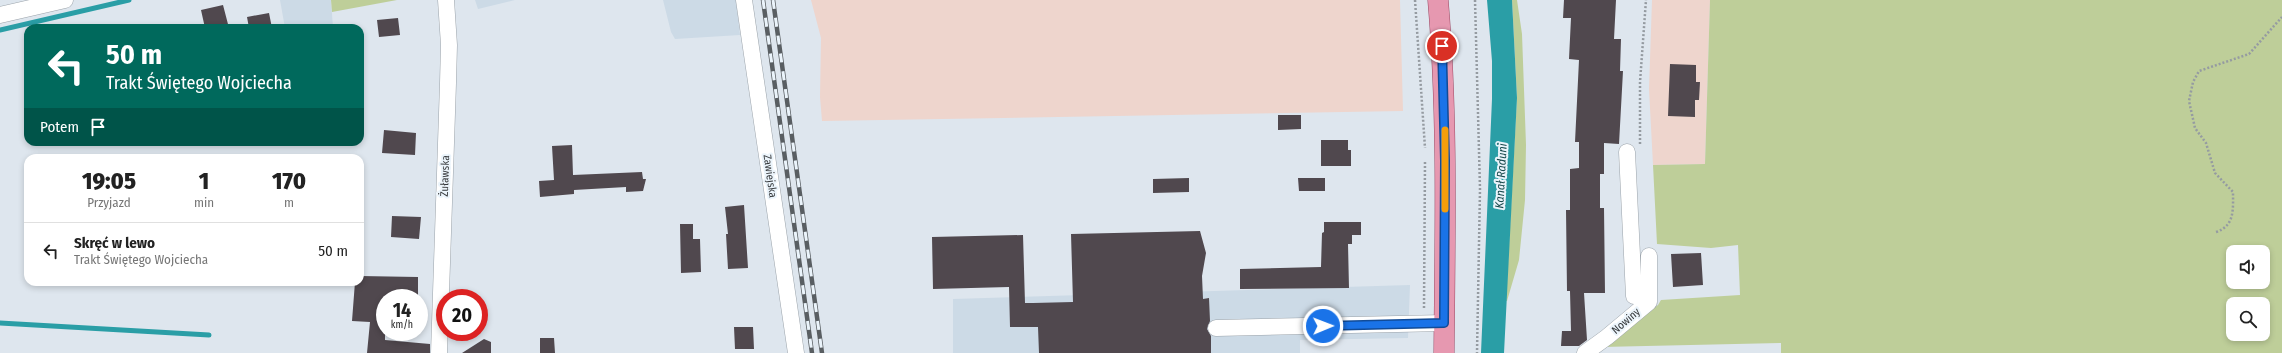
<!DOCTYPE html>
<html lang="pl">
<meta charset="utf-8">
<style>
:root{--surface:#fff;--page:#f2f2f2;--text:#222;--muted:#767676;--line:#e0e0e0}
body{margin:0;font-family:"Fira Sans Condensed",sans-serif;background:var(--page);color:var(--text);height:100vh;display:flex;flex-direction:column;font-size:15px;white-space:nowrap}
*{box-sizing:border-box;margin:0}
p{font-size:13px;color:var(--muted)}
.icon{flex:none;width:22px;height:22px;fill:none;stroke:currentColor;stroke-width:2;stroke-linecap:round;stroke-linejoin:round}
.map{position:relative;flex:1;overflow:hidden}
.details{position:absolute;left:24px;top:154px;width:340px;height:132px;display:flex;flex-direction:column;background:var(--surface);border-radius:12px;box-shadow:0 2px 6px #0003}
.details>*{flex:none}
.top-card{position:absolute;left:24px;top:24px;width:340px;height:122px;border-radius:12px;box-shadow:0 2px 6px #0003;background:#00695c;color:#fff;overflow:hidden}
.fabs{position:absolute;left:2226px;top:245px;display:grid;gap:8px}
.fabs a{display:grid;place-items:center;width:44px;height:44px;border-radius:8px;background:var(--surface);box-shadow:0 2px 6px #0003;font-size:20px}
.speed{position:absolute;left:376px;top:289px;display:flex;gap:8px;font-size:20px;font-weight:700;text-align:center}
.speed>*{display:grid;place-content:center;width:52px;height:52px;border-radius:50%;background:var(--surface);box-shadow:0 2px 6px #0003;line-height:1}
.speed small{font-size:10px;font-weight:400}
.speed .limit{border:6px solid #d22;background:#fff;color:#111}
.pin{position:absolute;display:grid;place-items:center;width:34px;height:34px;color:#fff;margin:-17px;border:2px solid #fff;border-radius:50%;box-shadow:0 1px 4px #0007}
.me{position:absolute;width:44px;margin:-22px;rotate:89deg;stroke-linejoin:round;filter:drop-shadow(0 0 3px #0008)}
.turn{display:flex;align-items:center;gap:14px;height:84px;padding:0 16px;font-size:18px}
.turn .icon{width:52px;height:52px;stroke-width:2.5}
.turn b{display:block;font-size:28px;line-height:34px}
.then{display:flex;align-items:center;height:38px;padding:0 16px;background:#0003;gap:8px;font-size:15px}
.eta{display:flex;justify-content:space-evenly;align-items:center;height:68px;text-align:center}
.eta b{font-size:24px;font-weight:800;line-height:28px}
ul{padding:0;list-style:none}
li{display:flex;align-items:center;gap:12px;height:56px;padding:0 16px;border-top:1px solid var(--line)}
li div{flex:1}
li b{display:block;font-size:15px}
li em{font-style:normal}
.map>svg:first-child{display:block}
.commercial{fill:#eed5cd}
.built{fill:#ccdae6}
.green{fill:#bece99;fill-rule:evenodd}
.water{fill:#2a9ea6}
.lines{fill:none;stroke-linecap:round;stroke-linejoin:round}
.stream{stroke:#2a9ea6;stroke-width:5}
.building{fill:#50484e}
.minor-casing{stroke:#9ba3aa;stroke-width:17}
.major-casing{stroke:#9c4964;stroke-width:21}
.path{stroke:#959ba1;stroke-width:2.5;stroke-dasharray:2 2;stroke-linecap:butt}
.minor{stroke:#fff;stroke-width:16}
.major{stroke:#e698b0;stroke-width:20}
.rail-casing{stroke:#595e62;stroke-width:4.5}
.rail{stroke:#ebf4fb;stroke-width:3;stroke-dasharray:9;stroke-linecap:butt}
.route-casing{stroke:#114b97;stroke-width:10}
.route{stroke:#1a73e8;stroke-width:7}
.slow{stroke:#f59e0b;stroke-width:7}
.labels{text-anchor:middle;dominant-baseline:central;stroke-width:4;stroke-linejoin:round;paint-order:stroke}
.street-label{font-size:11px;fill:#333639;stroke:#ebf4fb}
.water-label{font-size:12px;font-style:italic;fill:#17484b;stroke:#ebf4fb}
</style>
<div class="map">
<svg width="2282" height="353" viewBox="0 0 2282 353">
<rect width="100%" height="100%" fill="#dee6ee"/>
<path class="commercial" d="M811 0H1400L1403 111 822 121 820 97 821 38Z
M1652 0H1710L1705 164 1653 165 1649 89Z"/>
<path class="built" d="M280 0H331L333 28H285Z
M475 0H515L478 9Z
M663 0H736L740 35 675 39 671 32Z
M1410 285 1408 338 1300 340V353H953V299Z"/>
<path class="green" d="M331 0H397L332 12Z
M1512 0H1517L1522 34 1526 145 1525 200 1519 260 1507 301H1506L1517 98Z
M1710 0H2282V353H1781V343L1601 347 1658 305 1661 300 1740 295 1738 245 1711 248 1657 244 1653 165 1705 164ZM2233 252H2263V282H2233ZM2233 304H2263V334H2233Z"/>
<path class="water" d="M1487 0H1512L1517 98 1504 353H1481L1492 99V61Z"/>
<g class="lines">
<path class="stream" d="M0 30 129 0
M0 323 209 335"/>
</g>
<path class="building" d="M1564 0H1616L1614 39H1621L1620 71H1623L1619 144 1604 143V174H1600V208H1604L1605 293H1584L1587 340 1579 346H1561L1562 331H1571L1570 291H1567L1566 210H1570V169L1579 168V142H1575L1579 60 1569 59 1571 18H1563Z
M223 5 229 28H205L201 10Z
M269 13 272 28H249L247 17Z
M398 18 400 35 379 37 377 20Z
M1670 64 1696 65V82H1700L1699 100H1695V117L1668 116Z
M1278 115H1301V129L1278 130Z
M384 130 416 133 415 155 382 153Z
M1321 140H1348V150H1351V166H1321Z
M572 145 573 175 642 172 643 179H646L643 191 626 192V187L574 190V194L540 197 539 181 554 180 552 146Z
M1189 178V192L1153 193V179Z
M1298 178H1325V191H1299Z
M744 205 748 268 728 269 726 234H728L725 207Z
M392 216 421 217 419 239 391 237Z
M1324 222H1361V235H1352V244H1348L1349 288 1240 289V269L1321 267 1322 233 1324 232Z
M680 224H693V239H700L701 272 681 273Z
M1200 231 1206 253 1202 276 1203 299 1209 298 1210 321 1207 329 1211 336V353H1039L1038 327H1010L1009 287 933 289 932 237 1023 235 1025 303H1033L1073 302 1071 234Z
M1701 253 1703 285 1673 287 1671 254Z
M360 276 418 277V298L385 297V340L430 344V353H367L370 322 352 321 355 282H360Z
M734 327H753L754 349H735Z
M540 338H554L555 353H540Z
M484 339 491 342V353H462Z"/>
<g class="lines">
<defs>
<path id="minor" d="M744 0 796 353
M0 15 65 0
M1627 152 1634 296
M1216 328 1444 323
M439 353 448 83 449 45 446 0
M1585 353 1607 337 1649 302V256"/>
<path id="major" d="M1438 0C1448 117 1445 235 1444 353"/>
</defs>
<use href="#minor" class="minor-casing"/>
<use href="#major" class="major-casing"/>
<path class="path" d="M1415 0 1425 148
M1475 0 1480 189 1477 353
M1640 144V82L1646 0
M2216 232C2235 226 2233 209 2233 192L2215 173 2206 143 2195 128 2189 101 2193 82 2199 71 2249 54 2282 17
M1424 308 1425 161"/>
<use href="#minor" class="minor"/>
<use href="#major" class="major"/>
<defs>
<path id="rail" d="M763 0 812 353
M773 0 822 353"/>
</defs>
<use href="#rail" class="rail-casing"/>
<use href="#rail" class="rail"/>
</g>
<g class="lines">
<defs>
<path id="route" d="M1323 326 1444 323 1445 161 1442 46"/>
</defs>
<use href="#route" class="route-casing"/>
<use href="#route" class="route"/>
<path class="slow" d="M1445 130V209"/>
</g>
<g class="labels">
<g class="street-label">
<text transform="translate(445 176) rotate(-88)">Żuławska</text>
<text transform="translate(770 176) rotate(82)">Zawiejska</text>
<text transform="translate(1626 321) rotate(-41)">Nowiny</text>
</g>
<g class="water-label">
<text transform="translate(1501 176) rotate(-87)">Kanał Raduni</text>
</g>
</g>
</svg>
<div class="fabs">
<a><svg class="icon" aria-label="sound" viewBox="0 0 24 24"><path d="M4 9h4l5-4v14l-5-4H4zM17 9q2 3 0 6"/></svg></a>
<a><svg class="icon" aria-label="search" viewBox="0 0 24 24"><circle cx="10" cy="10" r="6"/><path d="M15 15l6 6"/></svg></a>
</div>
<div class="speed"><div>14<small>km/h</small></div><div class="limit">20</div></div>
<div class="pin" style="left:1442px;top:46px;background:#d93025"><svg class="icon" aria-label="arrive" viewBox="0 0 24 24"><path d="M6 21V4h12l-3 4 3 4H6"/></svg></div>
<svg class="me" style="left:1323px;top:326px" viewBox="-20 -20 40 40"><circle r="17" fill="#1a73e8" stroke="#fff" stroke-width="3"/><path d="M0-11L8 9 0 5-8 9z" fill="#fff"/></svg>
<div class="top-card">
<div class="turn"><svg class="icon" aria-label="left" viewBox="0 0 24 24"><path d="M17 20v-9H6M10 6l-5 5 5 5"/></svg><div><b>50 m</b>Trakt Świętego Wojciecha</div></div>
<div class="then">Potem<svg class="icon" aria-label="arrive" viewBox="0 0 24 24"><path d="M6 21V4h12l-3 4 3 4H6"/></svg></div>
</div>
<section class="details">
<div class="eta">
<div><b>19:05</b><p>Przyjazd</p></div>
<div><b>1</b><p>min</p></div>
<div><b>170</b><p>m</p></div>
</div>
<ul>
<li><svg class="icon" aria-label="left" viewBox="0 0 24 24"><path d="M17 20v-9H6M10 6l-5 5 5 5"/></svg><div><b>Skręć w lewo</b><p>Trakt Świętego Wojciecha</p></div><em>50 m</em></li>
</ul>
</section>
</div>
